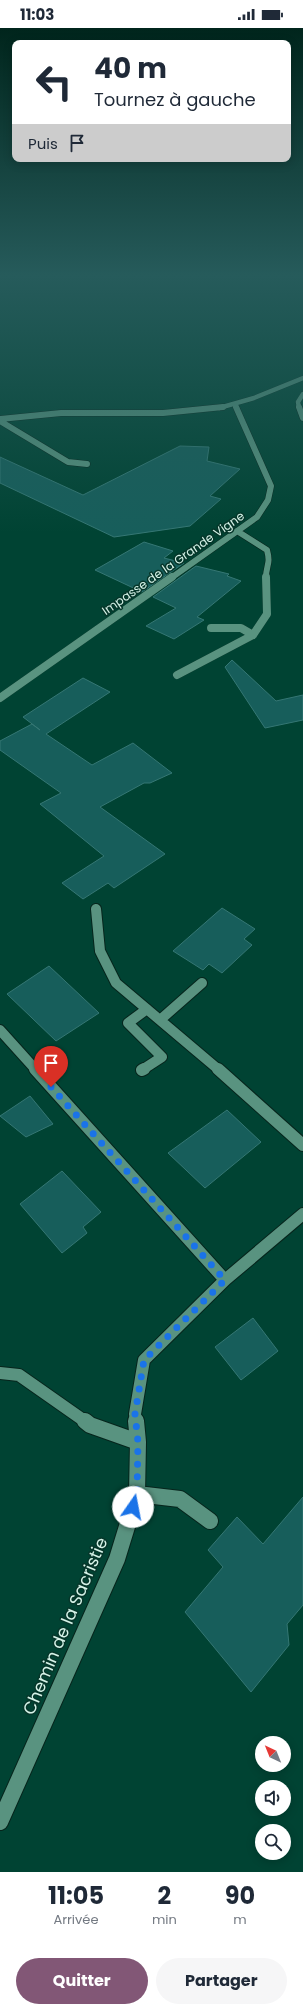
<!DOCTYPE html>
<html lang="fr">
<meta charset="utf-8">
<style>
:root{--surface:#fff;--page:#f6f6f7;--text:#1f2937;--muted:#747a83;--accent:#825776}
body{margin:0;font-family:Poppins,sans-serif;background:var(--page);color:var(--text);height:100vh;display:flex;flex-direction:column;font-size:15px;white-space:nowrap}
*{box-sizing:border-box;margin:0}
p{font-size:13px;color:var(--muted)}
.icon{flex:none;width:22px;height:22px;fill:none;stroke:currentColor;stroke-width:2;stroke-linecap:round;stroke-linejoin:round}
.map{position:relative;height:1844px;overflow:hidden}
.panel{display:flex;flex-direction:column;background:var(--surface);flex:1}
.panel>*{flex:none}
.hud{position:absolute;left:12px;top:12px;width:279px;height:122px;border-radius:8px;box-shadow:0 2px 10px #0003;background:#fff;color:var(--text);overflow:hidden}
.needle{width:26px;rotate:317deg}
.controls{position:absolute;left:255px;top:1708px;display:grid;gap:8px}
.controls a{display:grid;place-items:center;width:36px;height:36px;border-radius:50%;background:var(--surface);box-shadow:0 2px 10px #0003;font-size:20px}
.pin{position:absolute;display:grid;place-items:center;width:34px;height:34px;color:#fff;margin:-41px -17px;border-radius:50% 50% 50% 0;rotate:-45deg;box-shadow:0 0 4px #0007}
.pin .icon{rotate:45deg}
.me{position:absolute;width:44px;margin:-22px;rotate:12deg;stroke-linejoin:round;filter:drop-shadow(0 0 3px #0008)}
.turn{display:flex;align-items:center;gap:14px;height:84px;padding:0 16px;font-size:18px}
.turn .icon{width:52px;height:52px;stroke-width:2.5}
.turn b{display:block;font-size:28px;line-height:34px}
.then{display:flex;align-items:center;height:38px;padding:0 16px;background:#0003;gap:8px;font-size:15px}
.eta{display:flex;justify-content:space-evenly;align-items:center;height:68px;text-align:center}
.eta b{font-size:24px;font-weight:700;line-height:28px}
.cta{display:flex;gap:8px;margin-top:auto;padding:8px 16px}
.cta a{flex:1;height:46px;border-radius:24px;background:var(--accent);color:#fff;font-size:16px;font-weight:700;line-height:46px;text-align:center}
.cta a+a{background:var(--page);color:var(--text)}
.status{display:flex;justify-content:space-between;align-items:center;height:28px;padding:0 20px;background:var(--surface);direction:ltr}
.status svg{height:11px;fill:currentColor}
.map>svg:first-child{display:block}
.building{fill:#175e5b;stroke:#357774}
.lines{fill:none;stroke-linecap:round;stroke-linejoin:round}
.minor-far5-casing{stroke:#06251c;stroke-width:5}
.minor-far4-casing{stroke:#06251c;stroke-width:7}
.minor-far3-casing{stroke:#06251c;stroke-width:8}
.minor-far2-casing{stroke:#06251c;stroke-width:12}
.minor-far1-casing{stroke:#06251c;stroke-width:14}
.minor-casing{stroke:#06251c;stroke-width:18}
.minor-far5{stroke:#599380;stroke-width:4.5}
.minor-far4{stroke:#599380;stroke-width:6}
.minor-far3{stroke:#599380;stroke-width:8}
.minor-far2{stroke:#599380;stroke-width:10}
.minor-far1{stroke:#599380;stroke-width:12}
.minor{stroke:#599380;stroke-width:16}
.route{stroke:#1a73e8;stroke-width:7;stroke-dasharray:0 12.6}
.labels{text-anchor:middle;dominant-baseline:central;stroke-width:3;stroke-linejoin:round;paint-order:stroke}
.far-street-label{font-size:12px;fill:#d6f3e8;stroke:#06362a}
.near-street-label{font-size:17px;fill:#d6f3e8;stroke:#06362a}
</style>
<div class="status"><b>11:03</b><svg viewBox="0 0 49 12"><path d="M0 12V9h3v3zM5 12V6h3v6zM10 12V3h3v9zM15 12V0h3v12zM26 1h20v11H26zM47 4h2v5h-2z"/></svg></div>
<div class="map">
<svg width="303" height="1844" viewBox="0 0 303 1844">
<rect width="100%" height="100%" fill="#004333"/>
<path class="building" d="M180 418 209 419 207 433 240 441 210 468 221 471 190 498 114 509 0 455V429L83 467Z
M144 514 173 523 164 530 184 535 142 564 95 542Z
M196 538 229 546 227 548 241 553 197 589 204 592 174 611 146 598 176 580 153 569Z
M232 632 276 673 303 667V692L265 700 225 639Z
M83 650 110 664 46 706 92 737 133 715 172 745 150 755H144L100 779 165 826 114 860 108 855 83 871 62 855 104 828 40 776 61 765 0 722V713L32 696 40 702 23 689Z
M222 880 255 901 244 911 252 917 222 945 209 936 203 942 173 923Z
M49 938 99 985 56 1013 7 966Z
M30 1068 53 1096 26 1109 0 1088Z
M227 1082 261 1114 205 1160 168 1125Z
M62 1143 101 1184 83 1199 87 1205 62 1225 20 1176Z
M253 1290 278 1323 241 1352 215 1319Z
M303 1469V1577L287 1596 289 1617 251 1664 185 1584 223 1539 208 1522 237 1489 263 1516Z"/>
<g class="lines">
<defs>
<path id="minor-far5" d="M235 376 237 380
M219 380 254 370 303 350
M299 380 298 374 303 366"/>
<path id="minor-far4" d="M299 379 303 390
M0 391 61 385H163L223 379
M0 393 68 434 87 436
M237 503 267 522C271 537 266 536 266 550
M171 550 257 489 268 472 271 458 236 379"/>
<path id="minor-far3" d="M253 607 267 586 266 549
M177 647 253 607 241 600H211
M0 670 172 549"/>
<path id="minor-far2" d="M96 881 100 923 116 955 219 1042
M160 992 202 955
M0 1002 36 1042
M142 1042 162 1029 128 995 147 981"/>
<path id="minor-far1" d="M35 1041 225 1252
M218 1041 303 1117
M142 1042 144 1041
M0 1345 19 1347 86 1394
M136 1394 135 1386 144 1332 225 1252 303 1186"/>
<path id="minor" d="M85 1393 90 1397 138 1414
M137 1466 180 1471 210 1493
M0 1794 117 1531 137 1466 138 1414 136 1393"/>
</defs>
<use href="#minor-far5" class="minor-far5-casing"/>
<use href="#minor-far4" class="minor-far4-casing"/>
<use href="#minor-far3" class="minor-far3-casing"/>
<use href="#minor-far2" class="minor-far2-casing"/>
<use href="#minor-far1" class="minor-far1-casing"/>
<use href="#minor" class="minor-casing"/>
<use href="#minor-far5" class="minor-far5"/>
<use href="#minor-far4" class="minor-far4"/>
<use href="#minor-far3" class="minor-far3"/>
<use href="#minor-far2" class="minor-far2"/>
<use href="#minor-far1" class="minor-far1"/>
<use href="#minor" class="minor"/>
</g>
<linearGradient id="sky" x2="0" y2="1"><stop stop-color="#00251c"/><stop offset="0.49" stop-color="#265b5b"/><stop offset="1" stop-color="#265b5b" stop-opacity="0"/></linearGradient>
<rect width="303" height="505" fill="url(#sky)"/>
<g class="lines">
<path class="route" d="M51 1059 225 1252 144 1332 135 1386 138 1414 137 1466 133 1479"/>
</g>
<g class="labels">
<g class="far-street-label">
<text transform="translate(173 535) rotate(-35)">Impasse de la Grande Vigne</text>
</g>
<g class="near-street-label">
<text transform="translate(65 1598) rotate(-67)">Chemin de la Sacristie</text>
</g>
</g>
</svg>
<div class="controls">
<a><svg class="needle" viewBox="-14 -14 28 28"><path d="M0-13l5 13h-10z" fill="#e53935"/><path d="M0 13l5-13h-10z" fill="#747a83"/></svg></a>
<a><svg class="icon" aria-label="sound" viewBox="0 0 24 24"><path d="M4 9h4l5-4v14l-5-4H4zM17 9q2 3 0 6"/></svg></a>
<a><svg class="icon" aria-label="search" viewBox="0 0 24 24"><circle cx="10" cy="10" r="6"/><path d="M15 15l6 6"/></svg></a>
</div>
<div class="pin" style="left:51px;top:1059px;background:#d93025"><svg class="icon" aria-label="arrive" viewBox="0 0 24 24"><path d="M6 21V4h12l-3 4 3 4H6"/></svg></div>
<svg class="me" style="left:133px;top:1479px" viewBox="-20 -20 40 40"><circle r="19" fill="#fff"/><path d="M0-13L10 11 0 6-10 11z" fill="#1a73e8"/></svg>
<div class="hud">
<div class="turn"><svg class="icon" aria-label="left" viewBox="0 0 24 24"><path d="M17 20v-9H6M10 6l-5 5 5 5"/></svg><div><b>40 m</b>Tournez à gauche</div></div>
<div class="then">Puis<svg class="icon" aria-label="arrive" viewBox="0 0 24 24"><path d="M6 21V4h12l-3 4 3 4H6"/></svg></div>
</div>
</div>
<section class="panel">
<div class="eta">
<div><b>11:05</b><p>Arrivée</p></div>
<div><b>2</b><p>min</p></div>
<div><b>90</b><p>m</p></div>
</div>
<div class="cta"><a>Quitter</a><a>Partager</a></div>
</section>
